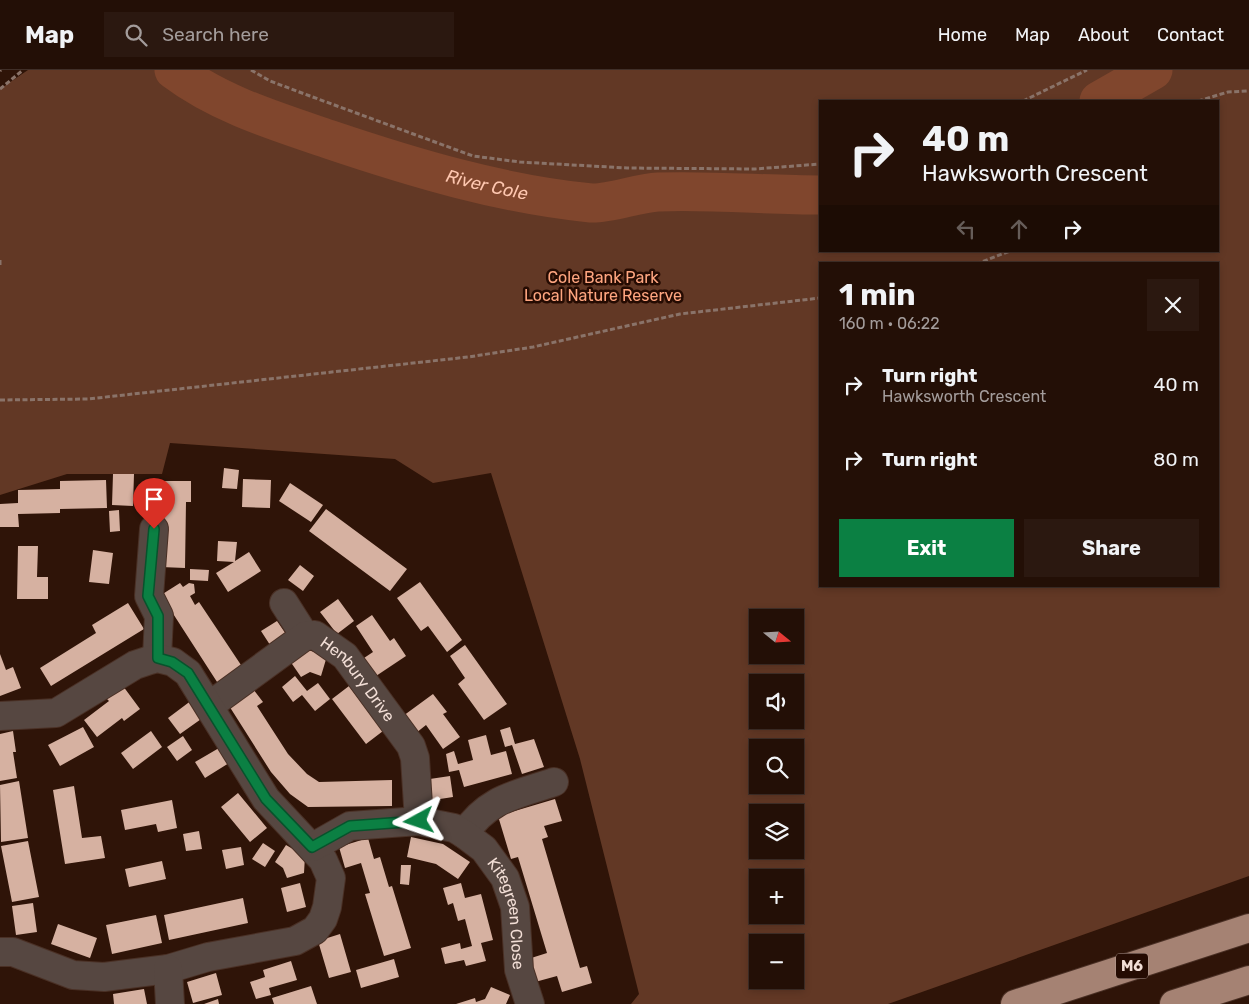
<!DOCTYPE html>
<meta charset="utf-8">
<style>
:root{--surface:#230f06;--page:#2b1810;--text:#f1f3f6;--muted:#a39c9b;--line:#402f28;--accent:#0b8043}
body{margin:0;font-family:Rubik,sans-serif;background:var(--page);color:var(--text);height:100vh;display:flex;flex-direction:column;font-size:19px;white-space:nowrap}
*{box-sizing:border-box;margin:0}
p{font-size:16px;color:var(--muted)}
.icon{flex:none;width:28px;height:28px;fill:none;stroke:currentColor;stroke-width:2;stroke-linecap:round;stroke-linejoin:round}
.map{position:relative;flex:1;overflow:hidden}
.drawer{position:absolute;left:819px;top:192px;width:400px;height:325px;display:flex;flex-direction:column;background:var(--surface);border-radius:0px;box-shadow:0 2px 8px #0003,0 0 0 1px var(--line)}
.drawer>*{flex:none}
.guide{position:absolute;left:819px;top:30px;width:400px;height:152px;border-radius:0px;box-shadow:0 2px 8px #0003,0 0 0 1px var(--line);background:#230f06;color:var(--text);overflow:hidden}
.needle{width:32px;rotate:108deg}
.fabs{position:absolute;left:749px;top:539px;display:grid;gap:10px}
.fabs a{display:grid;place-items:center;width:55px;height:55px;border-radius:0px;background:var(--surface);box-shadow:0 2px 8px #0003,0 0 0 1px var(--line);font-size:25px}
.pin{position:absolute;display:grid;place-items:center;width:42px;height:42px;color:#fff;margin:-51px -21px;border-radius:50% 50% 50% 0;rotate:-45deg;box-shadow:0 0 5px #0007}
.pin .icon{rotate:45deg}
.me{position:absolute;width:55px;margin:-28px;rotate:265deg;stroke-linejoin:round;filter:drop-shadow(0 0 4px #0008)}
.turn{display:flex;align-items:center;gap:18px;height:105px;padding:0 20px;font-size:22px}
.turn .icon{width:65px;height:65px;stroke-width:2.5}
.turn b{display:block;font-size:35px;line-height:42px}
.lanes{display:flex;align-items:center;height:48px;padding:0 20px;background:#0003;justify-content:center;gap:25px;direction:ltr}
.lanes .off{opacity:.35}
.round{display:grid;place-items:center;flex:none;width:52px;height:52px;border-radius:0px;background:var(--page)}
.summary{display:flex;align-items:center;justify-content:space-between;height:85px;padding:0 20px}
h1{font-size:30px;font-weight:700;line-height:38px}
.action{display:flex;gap:10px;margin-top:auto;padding:10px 20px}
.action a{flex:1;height:58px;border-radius:0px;background:var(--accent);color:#fff;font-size:20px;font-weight:700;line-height:58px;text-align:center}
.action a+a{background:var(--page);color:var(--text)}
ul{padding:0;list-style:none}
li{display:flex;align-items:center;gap:15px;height:75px;padding:0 20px}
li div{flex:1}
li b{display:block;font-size:19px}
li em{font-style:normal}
header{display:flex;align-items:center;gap:30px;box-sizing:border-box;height:70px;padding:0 25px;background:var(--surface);border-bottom:1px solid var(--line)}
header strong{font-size:24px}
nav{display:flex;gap:28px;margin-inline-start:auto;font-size:18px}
.search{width:350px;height:45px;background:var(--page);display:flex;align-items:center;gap:12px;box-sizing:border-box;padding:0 18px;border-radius:0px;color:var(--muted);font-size:19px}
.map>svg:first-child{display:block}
.green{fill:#623825;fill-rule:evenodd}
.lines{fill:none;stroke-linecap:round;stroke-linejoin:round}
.river{stroke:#80462d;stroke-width:39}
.building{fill:#d6b1a1}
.minor-casing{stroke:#4a3025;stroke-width:30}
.highway-casing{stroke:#4a3025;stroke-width:30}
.path{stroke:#8a7369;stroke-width:3;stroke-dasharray:5 2.5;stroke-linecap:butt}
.minor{stroke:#564741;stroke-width:28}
.highway{stroke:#a58273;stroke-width:28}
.route-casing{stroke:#07532c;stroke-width:12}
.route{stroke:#0b8043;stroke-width:9}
.labels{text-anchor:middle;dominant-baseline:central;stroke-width:5;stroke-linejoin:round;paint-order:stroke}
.shield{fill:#250b02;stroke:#b49f96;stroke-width:1}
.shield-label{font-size:15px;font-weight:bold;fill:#f2ded6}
.park-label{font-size:16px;fill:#ffa680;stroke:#250b02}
.street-label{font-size:16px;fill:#f2ded6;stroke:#250b02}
.water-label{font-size:18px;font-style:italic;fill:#fdc6af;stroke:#250b02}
</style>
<header>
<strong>Map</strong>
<div class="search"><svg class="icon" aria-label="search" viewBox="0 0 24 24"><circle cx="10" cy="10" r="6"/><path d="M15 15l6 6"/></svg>Search here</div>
<nav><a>Home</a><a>Map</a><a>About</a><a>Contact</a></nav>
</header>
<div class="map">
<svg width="1249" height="934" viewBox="0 0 1249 934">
<rect width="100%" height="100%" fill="#2f1408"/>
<path class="green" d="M28 0H1249V806L888 934H631L639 924 580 689 491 403 433 413 395 389 170 373 162 404H67L0 425V19ZM820 31H1218V181H820ZM820 194H1218V516H820ZM758 548H795V585H758ZM758 612H795V650H758ZM758 678H795V715H758ZM758 742H795V780H758ZM758 808H795V845H758ZM758 872H795V910H758Z"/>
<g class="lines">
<g class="river">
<path id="s1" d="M174 0C219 34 275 51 328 69 414 98 501 124 591 133 609 134 638 123 658 122 712 120 766 125 820 125"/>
<path d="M1099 31 1153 0"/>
</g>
</g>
<path class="building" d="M224 398 239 400 237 419 222 418Z
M113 404H134L133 436 112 435Z
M243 409 271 410 270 438 242 437Z
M106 410 107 438 60 439V443L18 444 19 457H0V434L18 433V420L60 419V411Z
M159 411H191V432H186L185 498 161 497 162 430H159Z
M290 413 323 435 311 452 279 431Z
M326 439 407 499 390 521 309 461Z
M119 440 120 461 110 462 109 441Z
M218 471 237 472 235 491 249 482 261 501 228 522 216 503 234 492 217 491Z
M18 476H38L37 507H48V529H17Z
M93 480 113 483 109 514 89 512Z
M300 495 314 506 303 521 288 510Z
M190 499 209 500 208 511 190 510Z
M420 512 462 570 447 582 428 556 421 561 397 528Z
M180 513 183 517 189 513 194 514 195 523 190 526 195 535 199 532 243 598 219 615 161 525Z
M338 529 354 551 337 564 320 542Z
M128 533 144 559 51 616 40 598 96 563 92 555Z
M372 545 390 571 394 568 406 586 373 608 361 590 373 582 356 556Z
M277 551 288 567 272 578 261 561Z
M465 575 507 634 484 650 458 614 465 608 450 586Z
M308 580 327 586 321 606 310 602 301 607 290 591Z
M0 584 6 600 13 597 21 618 0 626Z
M295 606 307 621 318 613 330 629 315 641 302 625 293 632 282 617Z
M250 615 263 632 257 636 288 684 307 704 319 712 392 710V736L308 737 290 724 271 702 226 631Z
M123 616 140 639 124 651 122 648 97 667 84 650 109 631 107 629Z
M349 616 383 661 366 674 332 629Z
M433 624 447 642 443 644 460 667 443 679 426 655 416 663 403 646Z
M192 630 204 647 180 664 168 648Z
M83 657 94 677 60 696 48 675Z
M510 657 515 674 534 669 544 697 522 704 512 675 505 677 500 660Z
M13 661 16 682H13L17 708 0 711V664Z
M151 661 162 677 133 699 121 683Z
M486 665 491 685 506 681 512 704 464 717 459 700 449 702 446 684 454 681 458 694 473 690 468 670Z
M183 666 192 680 177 691 167 677Z
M219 678 229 693 205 708 195 692Z
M450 706 453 727 427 731 423 710Z
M19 711 28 768 1 772 0 715Z
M74 716 82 768 101 766 105 788 65 794 53 720Z
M238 723 267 758 250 772 221 737Z
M555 729 562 751 544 756 548 767 542 769 580 898 587 896 592 913 562 922 557 906 535 912 528 889 547 883 518 787 511 789 498 746Z
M172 730 177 758 158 762 156 754 125 760 121 740Z
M199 761 202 779 186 781 183 764Z
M411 767 443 774 470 792 458 809 436 794 407 787Z
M368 768 374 789 380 787 389 817 392 816 411 878 384 886 365 824 370 823 361 793 345 798 339 777Z
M28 771 39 827 12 832 1 776Z
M263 773 275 781 265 797 252 789Z
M286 775 305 786 304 803 287 808 283 798 275 792Z
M241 777 244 795 226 799 222 780Z
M162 791 166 809 129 817 125 799Z
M401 795H411L409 815 400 814Z
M300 813 306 837 287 842 281 818Z
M461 813 465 828 481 824 493 870 481 873 486 891 466 896 464 890 445 894 441 878 460 873 461 879 472 876 465 849 458 851 453 833 448 835 443 818Z
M243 828 248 853 169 870 164 845Z
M33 833 37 862 16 865 12 836Z
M156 845 162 873 112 884 106 855Z
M58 854 97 868 90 888 51 874Z
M340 864 351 902 329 908 318 871Z
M394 889 399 907 361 918 356 900Z
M291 891 297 910 269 918 271 925 256 929 250 912 265 907 263 900Z
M216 903 222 925 193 933 187 912Z
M311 916 317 934H274L272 928Z
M491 917 510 925 506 934H456L475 928 476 932 485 929Z
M144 919 147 934H114L113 924Z
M218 929 219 934H204Z"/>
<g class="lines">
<defs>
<g id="minor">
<path d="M154 459 149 526 159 546 157 588"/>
<path d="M284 533 305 566"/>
<path id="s2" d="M209 636 305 566 315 565 345 586 411 676 415 688 419 751"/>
<path d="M0 646 56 643 135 595 150 590 157 588 173 592 188 603 266 729 323 790 331 808 327 837 323 849 315 860 295 871 208 887 168 899 104 907 73 905 13 882H0"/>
<path d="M464 764C488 728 516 725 554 712"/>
<path id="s3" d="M313 777 350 756 419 751 454 758 464 764 484 779 505 808 515 837 519 900 530 934"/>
<path d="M168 899 170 934"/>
</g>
<path id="highway" d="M1015 934 1249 858
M1174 934 1249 910"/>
</defs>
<use href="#minor" class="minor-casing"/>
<use href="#highway" class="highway-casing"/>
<path class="path" d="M251 0 270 11 310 26 473 86 520 92 627 98 755 99 820 94
M0 1 1 0
M0 19 23 0
M1023 31 1087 0
M1198 31 1228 22 1249 21
M0 190V195
M976 194 1010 181
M0 330 88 329 468 287 533 277 680 244 820 228"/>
<use href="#minor" class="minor"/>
<use href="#highway" class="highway"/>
</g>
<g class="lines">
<defs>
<path id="route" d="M154 459 148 526 158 546V588L172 592 188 603 266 729 312 777 350 756 419 751"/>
</defs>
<use href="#route" class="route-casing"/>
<use href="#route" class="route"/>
</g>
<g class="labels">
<rect class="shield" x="1116" y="883.5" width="32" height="25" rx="4"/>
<g class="shield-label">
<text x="1132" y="896">M6</text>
</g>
<g class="park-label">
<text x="603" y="207">Cole Bank Park<tspan x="603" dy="18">Local Nature Reserve</tspan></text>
</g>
<g class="street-label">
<text stroke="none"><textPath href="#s2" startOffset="191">Henbury Drive</textPath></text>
<text stroke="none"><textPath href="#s3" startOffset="255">Kitegreen Close</textPath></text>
</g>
<g class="water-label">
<text stroke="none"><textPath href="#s1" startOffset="335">River Cole</textPath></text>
</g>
</g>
</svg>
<div class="fabs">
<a><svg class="needle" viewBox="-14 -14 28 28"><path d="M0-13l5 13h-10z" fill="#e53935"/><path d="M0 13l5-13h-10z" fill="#a39c9b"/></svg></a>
<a><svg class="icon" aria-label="sound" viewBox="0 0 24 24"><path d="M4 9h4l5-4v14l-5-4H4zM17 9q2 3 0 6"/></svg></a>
<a><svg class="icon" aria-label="search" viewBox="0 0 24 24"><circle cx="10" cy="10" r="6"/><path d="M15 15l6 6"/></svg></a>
<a><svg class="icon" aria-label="layers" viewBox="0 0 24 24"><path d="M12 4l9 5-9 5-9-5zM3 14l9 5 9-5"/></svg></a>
<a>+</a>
<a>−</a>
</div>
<div class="pin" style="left:154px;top:459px;background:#d93025"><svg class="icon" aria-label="arrive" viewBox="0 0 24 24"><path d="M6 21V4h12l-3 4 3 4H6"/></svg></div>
<svg class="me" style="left:419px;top:751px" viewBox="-20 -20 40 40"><path d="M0-17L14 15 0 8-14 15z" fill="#0b8043" stroke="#fff" stroke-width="4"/></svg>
<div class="guide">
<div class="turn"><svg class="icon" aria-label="right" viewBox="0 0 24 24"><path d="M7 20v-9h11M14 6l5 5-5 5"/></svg><div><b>40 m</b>Hawksworth Crescent</div></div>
<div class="lanes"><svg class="icon off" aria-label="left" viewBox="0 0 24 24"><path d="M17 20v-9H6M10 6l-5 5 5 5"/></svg><svg class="icon off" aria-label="ahead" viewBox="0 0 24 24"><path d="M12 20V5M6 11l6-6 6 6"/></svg><svg class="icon" aria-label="right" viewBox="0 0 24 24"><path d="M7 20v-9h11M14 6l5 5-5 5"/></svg></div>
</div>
<section class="drawer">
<div class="summary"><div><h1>1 min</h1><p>160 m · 06:22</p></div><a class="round"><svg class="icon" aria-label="close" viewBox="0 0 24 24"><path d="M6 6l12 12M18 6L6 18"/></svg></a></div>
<ul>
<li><svg class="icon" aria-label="right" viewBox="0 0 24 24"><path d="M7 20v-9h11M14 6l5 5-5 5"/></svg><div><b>Turn right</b><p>Hawksworth Crescent</p></div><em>40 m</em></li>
<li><svg class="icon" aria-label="right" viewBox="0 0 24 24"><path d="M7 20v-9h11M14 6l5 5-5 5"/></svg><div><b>Turn right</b></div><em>80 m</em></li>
</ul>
<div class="action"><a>Exit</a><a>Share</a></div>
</section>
</div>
